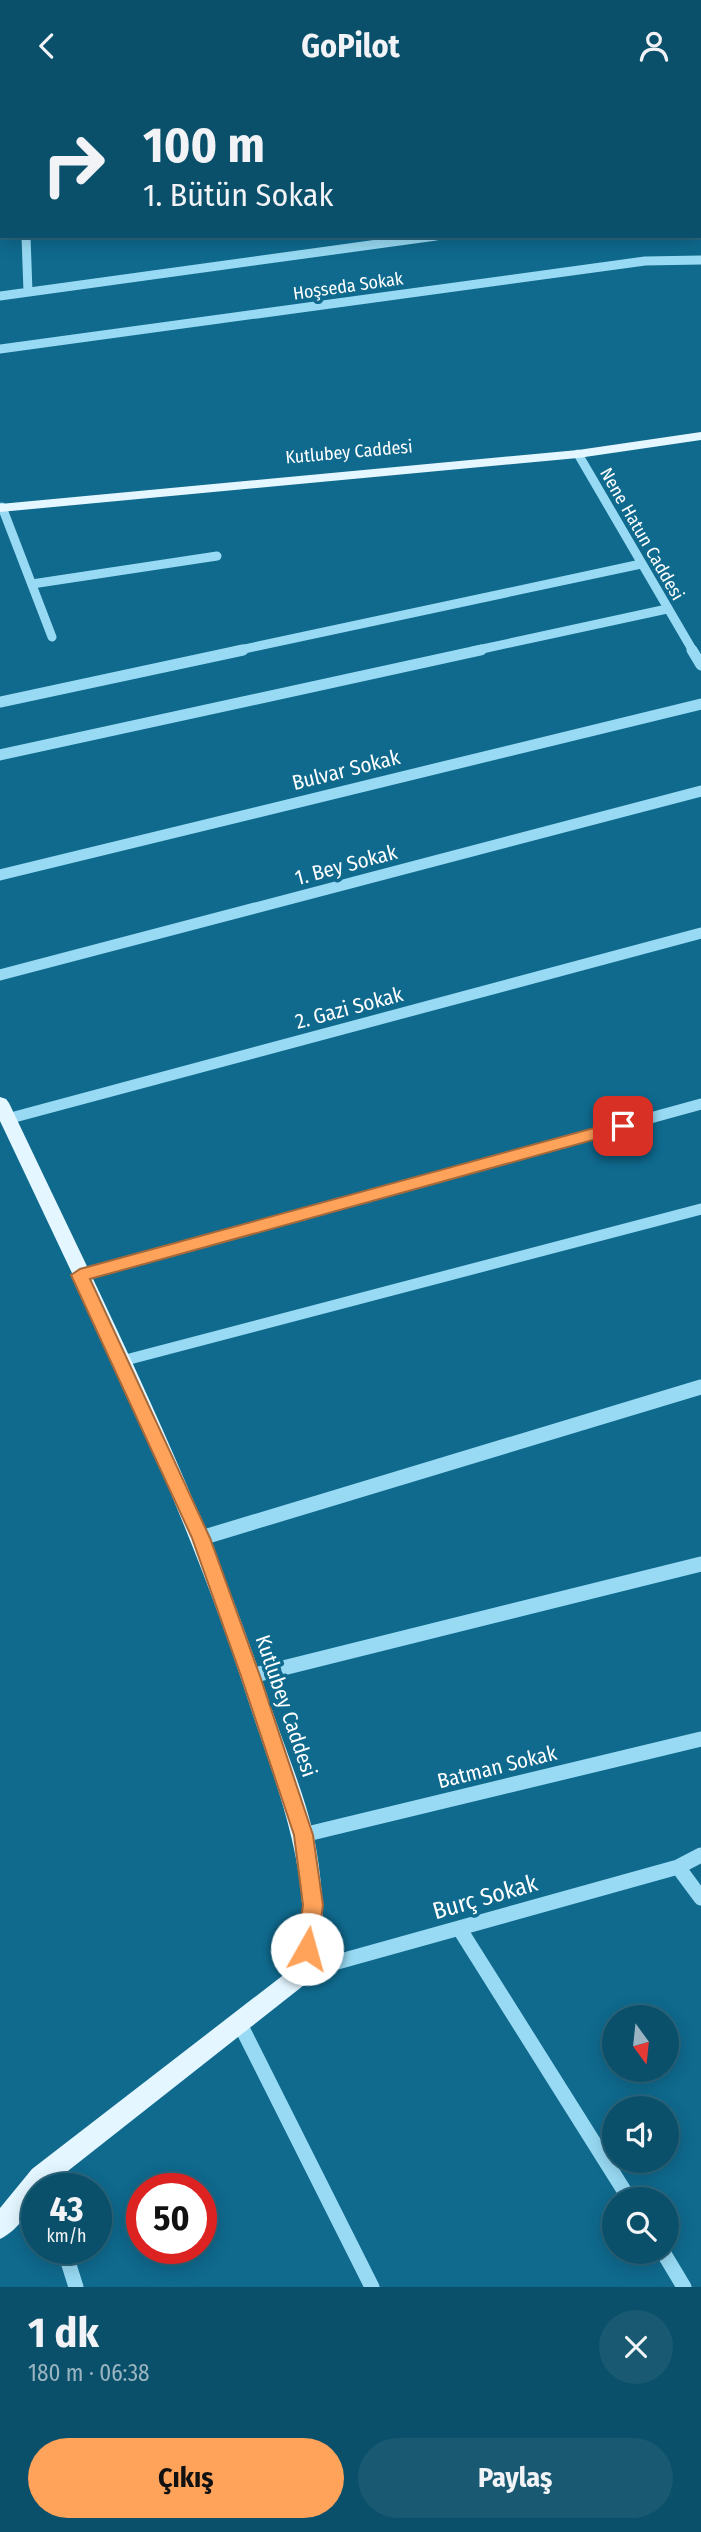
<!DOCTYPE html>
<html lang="tr">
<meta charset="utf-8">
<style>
:root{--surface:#0b506a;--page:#195a72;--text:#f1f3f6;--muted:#9ab5c1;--line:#2b677e;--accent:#ffa25a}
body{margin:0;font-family:"Fira Sans Condensed",sans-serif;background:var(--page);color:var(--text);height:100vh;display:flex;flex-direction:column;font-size:26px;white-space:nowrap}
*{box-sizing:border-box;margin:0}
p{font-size:23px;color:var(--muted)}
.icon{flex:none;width:38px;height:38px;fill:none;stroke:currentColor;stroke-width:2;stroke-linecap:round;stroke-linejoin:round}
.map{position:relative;height:2196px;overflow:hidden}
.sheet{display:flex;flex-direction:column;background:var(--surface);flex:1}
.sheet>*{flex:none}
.banner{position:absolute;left:0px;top:0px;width:702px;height:147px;box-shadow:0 4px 18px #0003,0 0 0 2px var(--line);background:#0b506a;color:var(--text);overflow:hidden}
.needle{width:46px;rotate:165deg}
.buttons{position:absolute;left:602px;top:1914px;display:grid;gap:14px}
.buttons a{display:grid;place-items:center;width:77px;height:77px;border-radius:50%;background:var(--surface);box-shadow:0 4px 18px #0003,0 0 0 2px var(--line);font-size:35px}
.speed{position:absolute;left:21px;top:2082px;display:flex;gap:14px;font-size:35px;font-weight:700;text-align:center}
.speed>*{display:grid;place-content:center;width:91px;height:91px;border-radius:50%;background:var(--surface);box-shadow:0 4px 18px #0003,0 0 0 2px var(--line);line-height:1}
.speed small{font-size:18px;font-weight:400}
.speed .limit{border:10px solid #d22;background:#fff;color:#111}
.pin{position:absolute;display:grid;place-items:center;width:60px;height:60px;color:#fff;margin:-30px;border-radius:14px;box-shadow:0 4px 10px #0006}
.me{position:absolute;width:77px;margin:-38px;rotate:7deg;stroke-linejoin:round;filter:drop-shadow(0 0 5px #0008)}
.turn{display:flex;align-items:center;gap:24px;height:147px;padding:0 28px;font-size:32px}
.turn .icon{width:91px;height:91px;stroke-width:2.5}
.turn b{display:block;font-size:49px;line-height:60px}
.round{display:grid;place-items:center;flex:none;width:74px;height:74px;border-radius:37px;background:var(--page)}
.overview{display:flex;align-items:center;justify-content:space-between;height:119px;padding:0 28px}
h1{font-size:42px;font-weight:700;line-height:52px}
.cta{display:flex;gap:14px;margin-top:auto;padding:14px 28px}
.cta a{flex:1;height:80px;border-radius:42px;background:var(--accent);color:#111;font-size:28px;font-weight:700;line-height:80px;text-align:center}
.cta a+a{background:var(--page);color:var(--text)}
header{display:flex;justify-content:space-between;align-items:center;height:91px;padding:0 28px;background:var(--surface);font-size:32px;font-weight:700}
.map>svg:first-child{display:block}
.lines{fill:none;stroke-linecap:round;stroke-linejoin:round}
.minor-far2{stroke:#98daf3;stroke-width:9}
.minor-far1{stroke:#98daf3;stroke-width:11}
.minor{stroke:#98daf3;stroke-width:15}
.major{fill:#e4f6ff;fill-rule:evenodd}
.route{fill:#ffa25a;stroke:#a6693a;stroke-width:2}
.labels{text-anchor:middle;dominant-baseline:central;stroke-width:7;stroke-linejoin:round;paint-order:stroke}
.far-street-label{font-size:18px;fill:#fff;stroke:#0f6a8e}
.street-label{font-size:21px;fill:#fff;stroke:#0f6a8e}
.near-street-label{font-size:24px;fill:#fff;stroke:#0f6a8e}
</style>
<header><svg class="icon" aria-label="back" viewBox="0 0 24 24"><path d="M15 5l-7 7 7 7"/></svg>GoPilot<svg class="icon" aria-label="person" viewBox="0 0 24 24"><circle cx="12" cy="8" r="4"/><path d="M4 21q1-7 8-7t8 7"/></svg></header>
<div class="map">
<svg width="701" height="2196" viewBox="0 0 701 2196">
<rect width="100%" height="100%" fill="#0f6a8e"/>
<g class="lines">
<path class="minor-far2" d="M26 145 28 201
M0 205 436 145
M0 258 645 170 701 169
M578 363 693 560
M2 416 52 546
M32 493 217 465
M235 560 641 473
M473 560 667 518"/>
<path class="minor-far1" d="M692 559 701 574
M0 611 243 559
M0 664 481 559
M0 784 701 613
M0 884 701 700
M7 1028 701 842
M80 1184 701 1013
M122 1270 701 1118"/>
<path class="minor" d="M201 1447 701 1296
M251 1585 701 1473
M303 1744 701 1648
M678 1776 701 1807
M459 1837 630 2109
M305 1880 678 1776 701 1764
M239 1931 372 2196
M64 2158 76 2196
M663 2161 684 2196"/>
<path class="major" d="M701 341V349L578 367 0 421V413L578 359Z
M0 1006 6 1008 9 1012C102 1208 201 1403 269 1610 283 1652 305 1704 314 1746 322 1786 329 1849 313 1887L45 2098H37C37 2115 16 2141 0 2148V2117L32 2078 295 1875C297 1854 303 1832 302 1812 297 1744 272 1681 251 1618 186 1414 91 1223 0 1030Z"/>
</g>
<path class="route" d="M623 1029 631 1035 629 1039 90 1188 210 1447 260 1585 313 1744 323 1814 317 1858 314 1865 307 1868 300 1865 297 1858 303 1814 294 1744 241 1585 192 1447 71 1184 80 1178Z"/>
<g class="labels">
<g class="far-street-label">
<text transform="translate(348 195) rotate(-8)">Hoşseda Sokak</text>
<text transform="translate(349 361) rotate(-5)">Kutlubey Caddesi</text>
<text transform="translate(642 443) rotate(60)">Nene Hatun Caddesi</text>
</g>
<g class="street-label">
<text transform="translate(346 679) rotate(-14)">Bulvar Sokak</text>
<text transform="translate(346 774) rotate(-15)">1. Bey Sokak</text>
<text transform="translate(349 917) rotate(-15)">2. Gazi Sokak</text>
<text transform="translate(286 1615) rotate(71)">Kutlubey Caddesi</text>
<text transform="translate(497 1676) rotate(-14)">Batman Sokak</text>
</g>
<g class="near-street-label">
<text transform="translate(485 1806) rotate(-16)">Burç Sokak</text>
</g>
</g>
</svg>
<div class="buttons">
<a><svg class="needle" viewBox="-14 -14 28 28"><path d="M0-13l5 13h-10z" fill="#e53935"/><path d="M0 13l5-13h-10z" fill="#9ab5c1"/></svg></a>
<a><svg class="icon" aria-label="sound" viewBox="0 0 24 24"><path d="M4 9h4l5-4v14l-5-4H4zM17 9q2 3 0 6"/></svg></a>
<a><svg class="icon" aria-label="search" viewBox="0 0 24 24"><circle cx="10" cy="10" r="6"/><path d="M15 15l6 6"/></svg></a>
</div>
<div class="speed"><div>43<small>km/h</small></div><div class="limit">50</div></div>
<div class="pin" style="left:623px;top:1035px;background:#d93025"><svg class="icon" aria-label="arrive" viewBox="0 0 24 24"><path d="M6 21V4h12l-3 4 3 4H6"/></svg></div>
<svg class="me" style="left:307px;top:1858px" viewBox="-20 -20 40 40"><circle r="19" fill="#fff"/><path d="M0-13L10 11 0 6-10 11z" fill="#ffa25a"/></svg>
<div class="banner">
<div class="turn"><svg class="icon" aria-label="right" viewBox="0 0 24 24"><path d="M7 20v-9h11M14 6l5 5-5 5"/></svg><div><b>100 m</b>1. Bütün Sokak</div></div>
</div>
</div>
<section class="sheet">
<div class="overview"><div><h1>1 dk</h1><p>180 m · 06:38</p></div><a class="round"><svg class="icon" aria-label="close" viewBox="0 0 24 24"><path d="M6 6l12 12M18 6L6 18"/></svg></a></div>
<div class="cta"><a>Çıkış</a><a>Paylaş</a></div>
</section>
